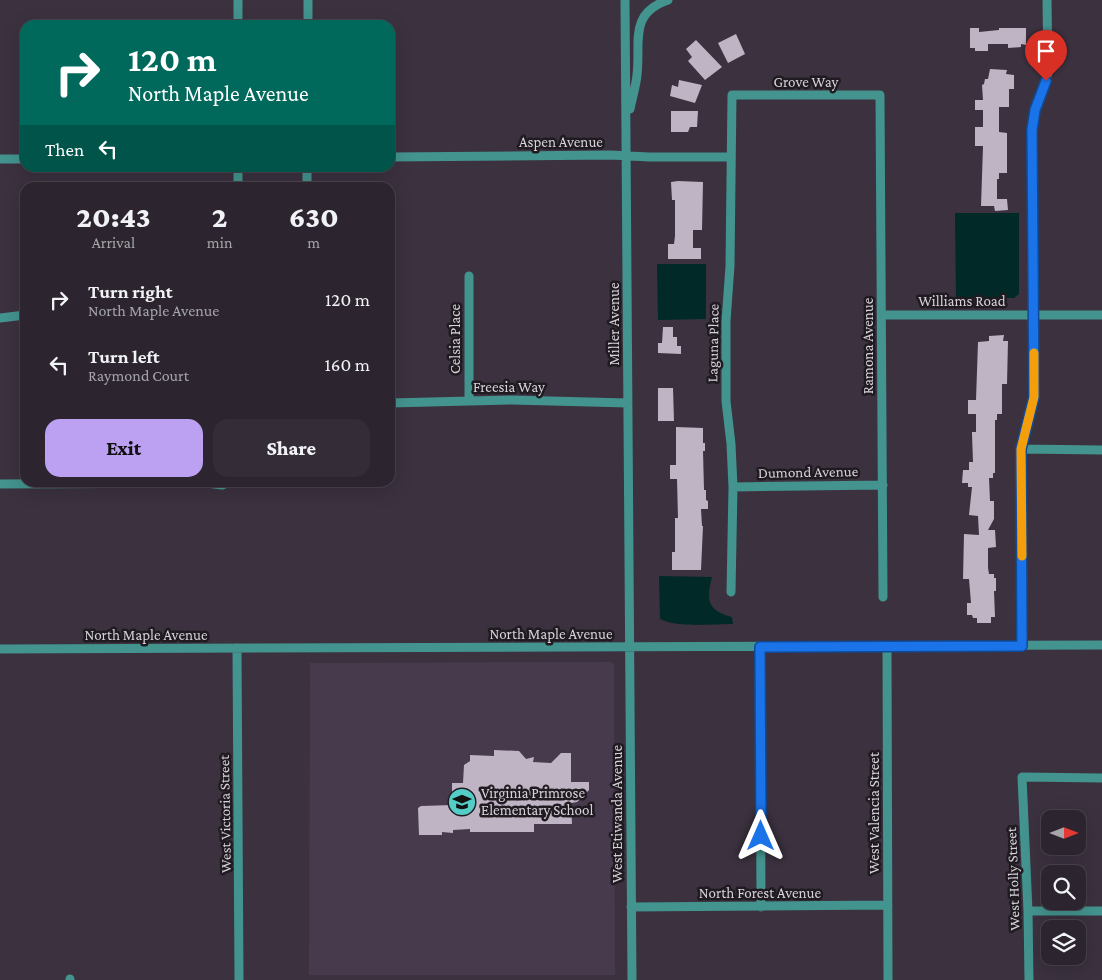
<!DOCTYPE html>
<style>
:root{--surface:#2c252f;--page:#342d37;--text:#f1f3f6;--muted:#a6a5aa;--line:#48424b;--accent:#bca0f2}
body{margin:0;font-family:"Crimson Pro",serif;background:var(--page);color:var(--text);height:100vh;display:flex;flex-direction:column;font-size:19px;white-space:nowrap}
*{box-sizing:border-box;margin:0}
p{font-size:16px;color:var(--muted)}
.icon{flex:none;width:28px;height:28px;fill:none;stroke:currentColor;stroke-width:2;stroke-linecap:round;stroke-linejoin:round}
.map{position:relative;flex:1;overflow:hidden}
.details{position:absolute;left:20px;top:182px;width:375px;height:305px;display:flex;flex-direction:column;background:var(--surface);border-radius:15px;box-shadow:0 5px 20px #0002,0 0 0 1px var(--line)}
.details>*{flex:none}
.banner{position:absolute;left:20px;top:20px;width:375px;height:152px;border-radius:15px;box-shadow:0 5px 20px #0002,0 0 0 1px var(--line);background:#00695c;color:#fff;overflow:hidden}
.needle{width:32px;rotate:90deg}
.fabs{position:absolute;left:1041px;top:810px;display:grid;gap:10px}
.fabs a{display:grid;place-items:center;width:45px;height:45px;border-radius:10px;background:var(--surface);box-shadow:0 5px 20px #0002,0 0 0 1px var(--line);font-size:25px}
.pin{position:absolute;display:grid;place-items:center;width:42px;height:42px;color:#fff;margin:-51px -21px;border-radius:50% 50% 50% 0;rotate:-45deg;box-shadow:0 0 5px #0007}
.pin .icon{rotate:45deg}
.me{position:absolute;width:55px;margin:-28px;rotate:0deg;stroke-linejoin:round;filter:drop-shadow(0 0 4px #0008)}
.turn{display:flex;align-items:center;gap:18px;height:105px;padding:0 25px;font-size:22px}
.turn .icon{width:65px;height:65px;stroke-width:2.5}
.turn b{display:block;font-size:35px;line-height:42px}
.then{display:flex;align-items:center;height:48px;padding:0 25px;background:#0003;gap:10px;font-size:19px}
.eta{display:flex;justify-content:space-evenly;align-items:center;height:85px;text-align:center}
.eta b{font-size:30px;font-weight:800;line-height:35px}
.button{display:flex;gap:10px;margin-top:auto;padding:10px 25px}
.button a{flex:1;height:58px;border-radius:15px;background:var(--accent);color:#111;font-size:20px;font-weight:800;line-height:58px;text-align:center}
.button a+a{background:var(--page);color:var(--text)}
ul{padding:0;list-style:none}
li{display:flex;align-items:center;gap:15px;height:65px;padding:0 25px}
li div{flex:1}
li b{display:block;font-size:19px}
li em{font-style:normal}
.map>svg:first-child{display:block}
.built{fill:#473a4d}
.water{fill:#002927}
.building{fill:#bfb4c4}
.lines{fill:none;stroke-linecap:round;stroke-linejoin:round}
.minor{stroke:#43938e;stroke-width:9}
.route-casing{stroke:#114b97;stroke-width:12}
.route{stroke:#1a73e8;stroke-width:9}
.slow{stroke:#f59e0b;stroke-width:9}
.labels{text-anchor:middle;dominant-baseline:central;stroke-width:5;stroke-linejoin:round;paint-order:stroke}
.street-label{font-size:15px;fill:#d7d1da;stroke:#1f1b21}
.poi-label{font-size:15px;fill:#d7d1da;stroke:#1f1b21;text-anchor:start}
</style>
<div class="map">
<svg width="1102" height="980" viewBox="0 0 1102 980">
<rect width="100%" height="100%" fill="#3b313f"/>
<path class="built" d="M612 662 614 665 615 975H309L310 663Z"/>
<path class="water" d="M955 213H1019V294L1014 298H956Z
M657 264H706V319L658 320Z
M659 576 712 577C706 599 707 611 732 617L733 624C712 624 678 628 660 619Z"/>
<path class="building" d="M970 28H979V32L999 30V28H1026V45L1021 44V47L1008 48V44H988V51H975V48H970Z
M736 34 745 54 728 63 718 43Z
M696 40 722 67 705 80 688 61 692 57 686 49Z
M990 69 1007 70 1006 74 1014 75V89H1009V107H999V132L1007 133V173H999V179H997V199H1007L1008 210 995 211 994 206H981L983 146H975V127H983V110H975V100H983L982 85 984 84 985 79H988Z
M679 80 702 85 695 103 670 96 672 85 678 87Z
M671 111H698L697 127H690L688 132H671Z
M678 181 703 182 702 230H693V248H701V259H668V244H674L675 236V200H672L671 182Z
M663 327H673V337H677V346H681V354L658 353V343H662Z
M1004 335 1003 341H1008L1007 384H1002V414H997V420H995V473H993V478H989L990 501H994V519L988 530H995L996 547 988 548V568L989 574H994V578H996V591H994L995 617H991V623H977V618H973L972 615H967V603H971L969 579H963L964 534 979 535 978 516 969 515 972 487H968V483H962L963 470H969V462H973L972 434V432H976V414H968V400H976L978 342 989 341V336Z
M658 388H673L674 421H658Z
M676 427 703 428V443H705V451H703L704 490H706V500L708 501V509H701L702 526H703L701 570H672V552H675V518H678L677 479H670V465H676Z
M494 750 519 751 526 759 534 757 533 762 551 763 561 753H571V782H589V790L577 802 571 803 572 824H534V832H470V829L453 830V833L442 832V835H419L418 808 421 806 452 805V783H463L464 765 470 761V755L494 756Z"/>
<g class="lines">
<path class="minor" d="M238 0V25
M625 0 632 980
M308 25V0
M630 109C632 98 636 86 637 75 641 42 628 14 668 0
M390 157 611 155 649 157H731
M0 159H25
M238 168V188
M307 168V188
M469 276V401
M882 315H1102
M0 318 25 315
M390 403 512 400 628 403
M1021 449 1102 450
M0 484 207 483 222 485 229 482
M733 487 883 485
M731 592 733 487 731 444 726 401V321L730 266 732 95H880L883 597
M887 646 888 980
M1022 646 1021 449 1034 397 1032 130 1035 110 1048 73 1047 0
M760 647 761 907
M237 648 239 980
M0 649 1102 645
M631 907 888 905
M1028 911H1102
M70 979V980
M1029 980 1028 911 1022 777 1102 778"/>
</g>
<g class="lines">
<defs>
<path id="route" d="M761 836 760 647 1022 646 1021 449 1034 397 1032 130 1035 110 1046 81"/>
</defs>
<use href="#route" class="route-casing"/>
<use href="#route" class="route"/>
<path class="slow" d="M1022 556 1021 449 1034 397V353"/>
</g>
<defs>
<symbol id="school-disc" viewBox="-11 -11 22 22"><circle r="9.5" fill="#54cdc6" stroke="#1f1b21"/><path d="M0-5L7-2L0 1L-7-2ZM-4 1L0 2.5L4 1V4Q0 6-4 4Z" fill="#111"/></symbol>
</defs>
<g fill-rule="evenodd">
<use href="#school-disc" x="446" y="786" width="32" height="32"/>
</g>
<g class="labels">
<g class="street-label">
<text x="806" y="82">Grove Way</text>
<text x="561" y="142">Aspen Avenue</text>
<text x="962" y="301">Williams Road</text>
<text transform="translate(614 324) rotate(-90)">Miller Avenue</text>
<text transform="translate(455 339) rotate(-90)">Celsia Place</text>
<text transform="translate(713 343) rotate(-89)">Laguna Place</text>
<text transform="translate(868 346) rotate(-90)">Ramona Avenue</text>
<text x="509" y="387">Freesia Way</text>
<text transform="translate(808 472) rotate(-1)">Dumond Avenue</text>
<text x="551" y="634">North Maple Avenue</text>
<text x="146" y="635">North Maple Avenue</text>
<text transform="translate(874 813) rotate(-90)">West Valencia Street</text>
<text transform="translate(225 814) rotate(-91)">West Victoria Street</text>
<text transform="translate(617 814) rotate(-90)">West Etiwanda Avenue</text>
<text transform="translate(1013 879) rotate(-92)">West Holly Street</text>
<text x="760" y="893">North Forest Avenue</text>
</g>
<g class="poi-label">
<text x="481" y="793">Virginia Primrose<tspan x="481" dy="17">Elementary School</tspan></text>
</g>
</g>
</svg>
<div class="fabs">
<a><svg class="needle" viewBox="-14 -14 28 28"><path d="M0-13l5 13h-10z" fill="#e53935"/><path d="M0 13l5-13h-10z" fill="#a6a5aa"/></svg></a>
<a><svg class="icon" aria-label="search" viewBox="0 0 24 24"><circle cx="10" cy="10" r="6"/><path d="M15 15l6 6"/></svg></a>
<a><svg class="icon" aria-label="layers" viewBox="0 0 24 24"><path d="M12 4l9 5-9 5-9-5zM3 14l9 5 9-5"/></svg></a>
</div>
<div class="pin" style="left:1046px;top:81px;background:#d93025"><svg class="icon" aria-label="arrive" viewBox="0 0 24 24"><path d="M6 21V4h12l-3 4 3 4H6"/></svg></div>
<svg class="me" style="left:761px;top:836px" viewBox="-20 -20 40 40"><path d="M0-17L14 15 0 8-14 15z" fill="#1a73e8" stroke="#fff" stroke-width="4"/></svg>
<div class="banner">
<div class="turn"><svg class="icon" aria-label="right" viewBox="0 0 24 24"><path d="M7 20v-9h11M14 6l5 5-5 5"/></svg><div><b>120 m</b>North Maple Avenue</div></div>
<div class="then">Then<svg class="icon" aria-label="left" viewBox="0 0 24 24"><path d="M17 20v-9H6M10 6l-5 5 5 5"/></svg></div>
</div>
<section class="details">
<div class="eta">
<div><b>20:43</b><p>Arrival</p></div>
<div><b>2</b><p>min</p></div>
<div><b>630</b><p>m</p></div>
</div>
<ul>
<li><svg class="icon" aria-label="right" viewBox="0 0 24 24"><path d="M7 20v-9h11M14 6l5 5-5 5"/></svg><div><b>Turn right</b><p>North Maple Avenue</p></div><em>120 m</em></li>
<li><svg class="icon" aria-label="left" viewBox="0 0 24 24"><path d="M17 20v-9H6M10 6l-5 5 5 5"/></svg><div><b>Turn left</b><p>Raymond Court</p></div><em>160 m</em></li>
</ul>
<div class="button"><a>Exit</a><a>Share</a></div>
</section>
</div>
